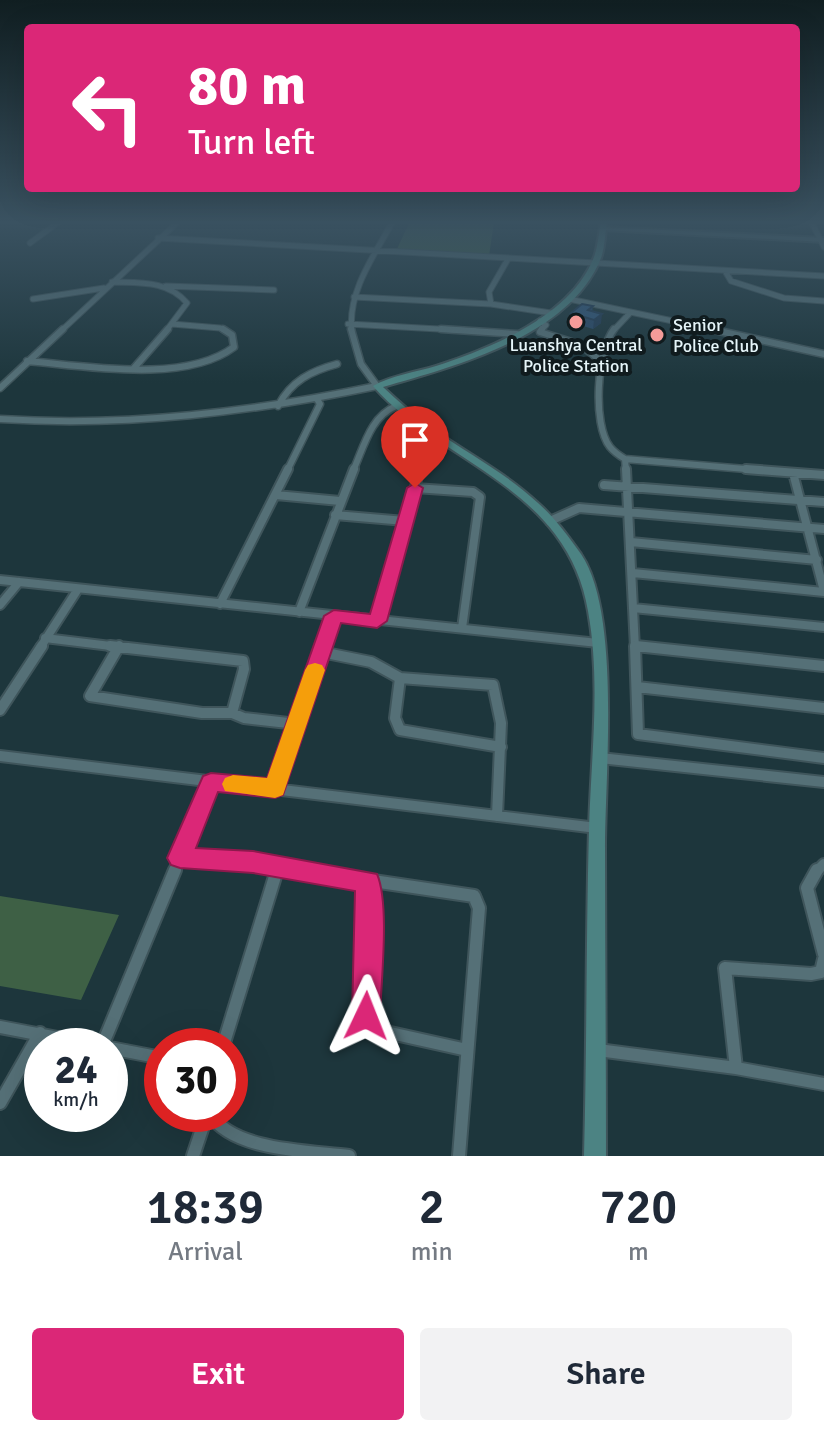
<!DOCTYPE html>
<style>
:root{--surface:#fff;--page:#f2f2f3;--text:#1f2937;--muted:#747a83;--accent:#db2777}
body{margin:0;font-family:Signika,sans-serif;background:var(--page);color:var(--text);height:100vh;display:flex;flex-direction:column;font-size:30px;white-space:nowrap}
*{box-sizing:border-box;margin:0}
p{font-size:26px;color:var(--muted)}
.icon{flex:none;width:44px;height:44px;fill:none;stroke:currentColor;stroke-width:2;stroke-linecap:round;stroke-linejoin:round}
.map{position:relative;height:1156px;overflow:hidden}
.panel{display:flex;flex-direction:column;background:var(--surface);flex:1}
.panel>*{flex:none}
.guide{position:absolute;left:24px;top:24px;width:776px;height:168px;border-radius:8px;box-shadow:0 8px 32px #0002;background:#db2777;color:#fff;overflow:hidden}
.speed{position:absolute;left:24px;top:1028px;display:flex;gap:16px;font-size:40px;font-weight:700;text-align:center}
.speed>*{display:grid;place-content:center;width:104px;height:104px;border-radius:50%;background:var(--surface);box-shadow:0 8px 32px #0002;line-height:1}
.speed small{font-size:20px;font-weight:400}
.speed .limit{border:12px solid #d22;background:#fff;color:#111}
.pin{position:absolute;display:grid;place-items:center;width:68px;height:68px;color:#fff;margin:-82px -34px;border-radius:50% 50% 50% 0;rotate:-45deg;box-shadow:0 0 8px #0007}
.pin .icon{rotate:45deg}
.me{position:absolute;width:88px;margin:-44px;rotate:2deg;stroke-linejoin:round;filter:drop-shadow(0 0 6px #0008)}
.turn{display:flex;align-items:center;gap:28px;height:168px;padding:0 32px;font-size:36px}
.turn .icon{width:104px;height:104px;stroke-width:2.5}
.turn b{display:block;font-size:56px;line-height:68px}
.eta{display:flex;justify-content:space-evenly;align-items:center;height:136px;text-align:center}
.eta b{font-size:48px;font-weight:600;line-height:56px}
.action{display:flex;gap:16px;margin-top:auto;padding:16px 32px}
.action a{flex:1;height:92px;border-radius:8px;background:var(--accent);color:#fff;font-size:32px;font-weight:600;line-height:92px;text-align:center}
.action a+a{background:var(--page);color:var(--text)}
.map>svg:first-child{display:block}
.green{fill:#3e6045}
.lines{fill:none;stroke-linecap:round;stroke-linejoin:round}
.minor-far4-casing{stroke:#3f555b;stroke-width:7}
.minor-far3-casing{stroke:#3f555b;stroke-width:9}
.minor-far2-casing{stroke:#3f555b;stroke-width:12}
.minor-far1-casing{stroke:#3f555b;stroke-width:14}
.minor-casing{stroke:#3f555b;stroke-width:16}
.tertiary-casing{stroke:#3f555b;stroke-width:4}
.secondary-casing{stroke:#3f555b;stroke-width:4}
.minor-far4{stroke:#557077;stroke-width:5}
.minor-far3{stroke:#557077;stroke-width:6}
.minor-far2{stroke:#557077;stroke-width:8}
.minor-far1{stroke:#557077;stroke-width:10}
.minor{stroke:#557077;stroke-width:12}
.tertiary{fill:#557077;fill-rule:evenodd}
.secondary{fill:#4c8383;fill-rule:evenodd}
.wall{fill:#294968}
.shaded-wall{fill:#223c55}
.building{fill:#305579;stroke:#223c55;stroke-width:2}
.route{fill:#db2777;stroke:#8e194d;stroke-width:2}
.slow{fill:#f59e0b}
.poi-dot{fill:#f59b99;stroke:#101b1e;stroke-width:3}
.labels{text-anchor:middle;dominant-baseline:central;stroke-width:8;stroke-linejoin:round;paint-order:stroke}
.far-poi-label{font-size:18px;fill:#e6f5f9;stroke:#101b1e;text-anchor:start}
</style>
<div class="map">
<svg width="824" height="1156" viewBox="0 0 824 1156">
<rect width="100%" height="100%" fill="#1d363c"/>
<path class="green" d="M410 221 494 222 489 256 397 249Z
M0 896 119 915 81 1000 0 986Z"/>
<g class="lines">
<defs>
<path id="minor-far4" d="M811 221 824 247
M158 238 824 276
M30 243 60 221
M725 271 731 281 784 298 824 301
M112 282C139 283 168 280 187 303L166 331
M166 286 274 290
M354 297 491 304 551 313
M33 299 104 288
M569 299 720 331
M491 304 489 292 508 259
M540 321 546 325 540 331
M172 324 220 328 226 331
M348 324 475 331
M61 331 179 221
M352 331C347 292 375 254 393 221
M613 331 629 314"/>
<path id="minor-far3" d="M441 329 517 334
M542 329 540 332 581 345 602 362
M614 329C597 351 592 424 610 447 614 452 620 456 625 459L771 471
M710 329 824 354
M27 361C85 366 185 384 234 347L232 335 223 329
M134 368 168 329
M0 388 63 329
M278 406C291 381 311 371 337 364
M0 419C128 427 252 412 377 386L361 364 351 329
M625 459 626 471
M287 471 320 404 317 399
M353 471C364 447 370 417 396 406
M419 471 430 432"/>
<path id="minor-far2" d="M626 469 635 648
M746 469 824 475
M793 473 824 591
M604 485 824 502
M415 488 473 492 480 497 462 628
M276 495 340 501
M335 515 405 521
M550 521 579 508 824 529
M631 542 817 560
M633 573 824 592
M0 580 598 643
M220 604 288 469
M0 605 19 582
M633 608 824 627
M299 612 354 469
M377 621 420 469
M45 638 127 648
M636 646 651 648
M40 648 78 589
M323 648 334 616"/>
<path id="minor-far1" d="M110 646 243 661 244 669 232 713 244 718 297 724
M119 646 90 696 202 713H232
M635 646 638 734 824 758
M636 646 824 666
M321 652 371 662 400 678 493 685 501 723 497 816
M400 678 395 718 400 730 501 747
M637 687 824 708
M0 710 42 646
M0 756 597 828
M600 758 824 782
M275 788 324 646
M180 858 253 862 311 872
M174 872 211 782
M276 872 278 866
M816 872 824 864"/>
<path id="minor" d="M299 870 474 896 479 908 459 1156
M817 870 807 888 824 954
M368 882 370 928 366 1016 377 1030 467 1050
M0 1027 100 1046
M102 1046 175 870
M223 1046 277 870
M110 1048 162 1058
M598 1050 736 1068 824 1084
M736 1068 725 968 811 974 821 972 824 959
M0 1103 40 1033
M210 1114C233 1151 309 1151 349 1156
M193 1156 207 1114"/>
<path id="tertiary" d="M602 227 824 238V242L604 230 601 228Z"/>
<path id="secondary" d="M601 221H607C605 233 605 247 601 258 570 336 456 366 383 387 399 402 416 417 434 430 469 454 507 474 538 503 555 518 568 536 581 554 621 613 605 774 605 847 605 950 606 1053 606 1156H584C587 1047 586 938 589 829 591 757 601 682 588 611 583 582 573 558 555 534 507 471 425 445 373 386 390 376 416 372 436 366 492 348 572 315 594 257 598 246 599 232 601 221Z"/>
</defs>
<use href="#minor-far4" class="minor-far4-casing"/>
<use href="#minor-far3" class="minor-far3-casing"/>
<use href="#minor-far2" class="minor-far2-casing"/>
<use href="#minor-far1" class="minor-far1-casing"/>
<use href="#minor" class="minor-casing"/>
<use href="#tertiary" class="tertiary-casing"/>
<use href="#secondary" class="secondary-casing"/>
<use href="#minor-far4" class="minor-far4"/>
<use href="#minor-far3" class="minor-far3"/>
<use href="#minor-far2" class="minor-far2"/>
<use href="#minor-far1" class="minor-far1"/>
<use href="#minor" class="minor"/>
<use href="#tertiary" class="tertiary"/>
<use href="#secondary" class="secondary"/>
</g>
<path class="wall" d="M593 306 592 312 601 323 593 329 570 322 571 313Z"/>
<path class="shaded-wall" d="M602 314 601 323 593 329 594 320Z"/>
<path class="building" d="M582 304 593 306 588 310 602 314 594 320 571 313Z"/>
<linearGradient id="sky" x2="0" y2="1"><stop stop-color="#101e21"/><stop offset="0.58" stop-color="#3a5261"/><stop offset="1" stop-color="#3a5261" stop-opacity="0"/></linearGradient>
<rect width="824" height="383" fill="url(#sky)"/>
<path class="route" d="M415 483 423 488 387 621 377 628 341 623 283 795 275 798 218 792 196 848 253 851 377 874C390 904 381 982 380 1016L376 1026 366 1031 356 1026 352 1016 355 891 253 873 180 868 171 865 167 858 203 776 211 773 267 778 324 616 334 610 370 614 407 488Z"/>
<path class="slow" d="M315 663 322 665 325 670 283 795 275 798 225 791 222 784 225 778 233 775 267 778 305 670 308 665Z"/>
<g class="poi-dot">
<circle cx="576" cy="322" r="8"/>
<circle cx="657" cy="335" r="8"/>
</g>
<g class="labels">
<g class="far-poi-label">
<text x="673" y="325">Senior<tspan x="673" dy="21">Police Club</tspan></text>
<text x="576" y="345" text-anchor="middle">Luanshya Central<tspan x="576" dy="21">Police Station</tspan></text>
</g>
</g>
</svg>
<div class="speed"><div>24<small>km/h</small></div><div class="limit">30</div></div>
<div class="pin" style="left:415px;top:488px;background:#d93025"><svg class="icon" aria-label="arrive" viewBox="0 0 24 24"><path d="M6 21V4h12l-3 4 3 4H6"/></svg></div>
<svg class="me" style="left:366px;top:1016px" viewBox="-20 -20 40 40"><path d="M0-17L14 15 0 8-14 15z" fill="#db2777" stroke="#fff" stroke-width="4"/></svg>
<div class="guide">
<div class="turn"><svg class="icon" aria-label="left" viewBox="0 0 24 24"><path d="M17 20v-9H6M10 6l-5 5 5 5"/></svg><div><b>80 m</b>Turn left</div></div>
</div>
</div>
<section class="panel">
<div class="eta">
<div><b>18:39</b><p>Arrival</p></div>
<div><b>2</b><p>min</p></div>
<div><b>720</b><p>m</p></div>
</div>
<div class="action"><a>Exit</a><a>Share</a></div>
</section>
